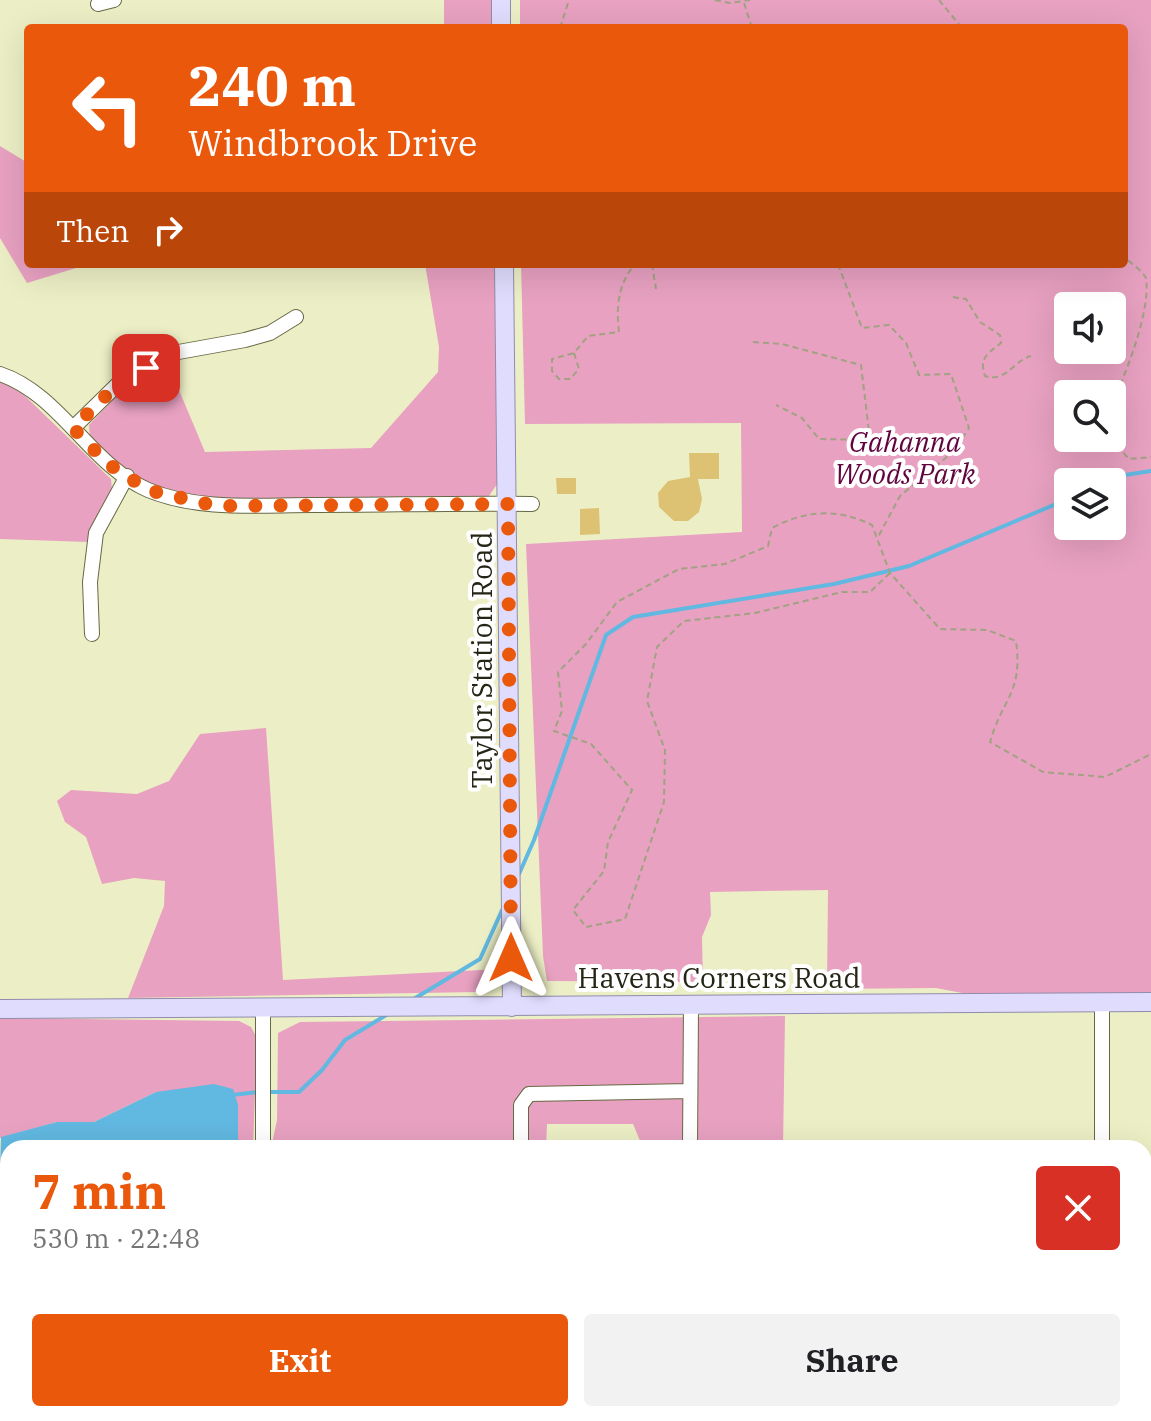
<!DOCTYPE html>
<meta charset="utf-8">
<style>
:root{--surface:#fff;--page:#f2f2f2;--text:#202124;--muted:#757577;--accent:#ea580c}
body{margin:0;font-family:"IBM Plex Serif",serif;background:var(--page);color:var(--text);height:100vh;display:flex;flex-direction:column;font-size:30px;white-space:nowrap}
*{box-sizing:border-box;margin:0}
p{font-size:26px;color:var(--muted)}
.icon{flex:none;width:44px;height:44px;fill:none;stroke:currentColor;stroke-width:2;stroke-linecap:round;stroke-linejoin:round}
.map{position:relative;flex:1;overflow:hidden}
.details{position:absolute;left:0px;top:1140px;width:1152px;height:282px;display:flex;flex-direction:column;background:var(--surface);border-radius:24px 24px 0 0;box-shadow:0 8px 32px #0002}
.details>*{flex:none}
.hud{position:absolute;left:24px;top:24px;width:1104px;height:244px;border-radius:8px;box-shadow:0 8px 32px #0002;background:#ea580c;color:#fff;overflow:hidden}
.fabs{position:absolute;left:1054px;top:292px;display:grid;gap:16px}
.fabs a{display:grid;place-items:center;width:72px;height:72px;border-radius:8px;background:var(--surface);box-shadow:0 8px 32px #0002;font-size:40px}
.pin{position:absolute;display:grid;place-items:center;width:68px;height:68px;color:#fff;margin:-34px;border-radius:16px;box-shadow:0 4px 12px #0006}
.me{position:absolute;width:88px;margin:-44px;rotate:0deg;stroke-linejoin:round;filter:drop-shadow(0 0 6px #0008)}
.turn{display:flex;align-items:center;gap:28px;height:168px;padding:0 32px;font-size:36px}
.turn .icon{width:104px;height:104px;stroke-width:2.5}
.turn b{display:block;font-size:56px;line-height:68px}
.then{display:flex;align-items:center;height:76px;padding:0 32px;background:#0003;gap:16px;font-size:30px}
.round{display:grid;place-items:center;flex:none;width:84px;height:84px;border-radius:8px;background:var(--page)}
.head{display:flex;align-items:center;justify-content:space-between;height:136px;padding:0 32px}
h1{font-size:48px;font-weight:700;line-height:60px;color:var(--accent)}
.button{display:flex;gap:16px;margin-top:auto;padding:16px 32px}
.button a{flex:1;height:92px;border-radius:8px;background:var(--accent);color:#fff;font-size:32px;font-weight:700;line-height:92px;text-align:center}
.button a+a{background:var(--page);color:var(--text)}
.map>svg:first-child{display:block}
.green{fill:#e8a1c1;fill-rule:evenodd}
.water{fill:#61b8e1}
.lines{fill:none;stroke-linecap:round;stroke-linejoin:round}
.stream{stroke:#61b8e1;stroke-width:4}
.building{fill:#ddc274}
.minor-casing{stroke:#676944;stroke-width:16}
.major-casing{stroke:#918cab;stroke-width:20}
.path{stroke:#a0a282;stroke-width:2;stroke-dasharray:6 4;stroke-linecap:butt}
.minor{stroke:#fff;stroke-width:14}
.major{stroke:#e0dcfd;stroke-width:18}
.route{stroke:#ea580c;stroke-width:14;stroke-dasharray:0 25.2}
.labels{text-anchor:middle;dominant-baseline:central;stroke-width:8;stroke-linejoin:round;paint-order:stroke}
.park-label{font-size:28px;font-style:italic;fill:#61033d;stroke:#fff}
.street-label{font-size:28px;fill:#242515;stroke:#fff}
</style>
<div class="map">
<svg width="1151" height="1421" viewBox="0 0 1151 1421">
<rect width="100%" height="100%" fill="#ecefc5"/>
<path class="green" d="M444 0H494V28H444Z
M520 0H1151V996L988 998 936 988 827 989 828 890 710 892 711 915 702 937 703 982 547 981 543 956 526 544 742 532 741 423 525 424 521 264H1124V28H520ZM1068 306H1112V350H1068ZM1068 394H1112V438H1068ZM1068 482H1112V526H1068Z
M0 146 28 163V264H89L27 283 0 238Z
M425 264H498L502 477 489 496 211 499 151 485 114 461 90 439 89 425 119 393 168 364 205 452 371 448 438 372 439 347Z
M0 381 22 393 111 479 112 490 88 542 0 539Z
M266 728 283 980 501 969 493 985 479 992 128 998 164 906 165 881 134 878 102 884 86 837 65 822 57 801 71 790 137 794 169 781 200 734Z
M785 1016 783 1148H643L633 1124H547L546 1148H271L277 1120 278 1033 300 1022Z
M0 1018 239 1021 251 1027 257 1038 253 1148H238L156 1092 94 1122H57L0 1138Z
M0 1213H8V1315L0 1320Z
M470 1414H811L806 1421H469Z"/>
<path class="water" d="M214 1084 233 1089 238 1105V1148H8V1175L0 1176 1 1137 57 1122H94L156 1092Z"/>
<g class="lines">
<path class="stream" d="M1107 482 1125 475 1151 471
M519 874 534 840 606 635 633 617 834 584 909 566 1068 499
M412 1000 480 959 503 908
M267 1092H299L322 1070 345 1040 388 1014
M232 1095 259 1092"/>
</g>
<path class="building" d="M689 453H719V479H698L702 499 699 512 688 521H674L659 507 658 493 668 481 690 477Z
M556 478H576V494H557Z
M599 508 600 534 580 535V509Z"/>
<g class="lines">
<defs>
<path id="minor" d="M98 4 114 0
M0 374C60 394 90 465 148 490 199 511 258 505 312 505 385 505 458 503 532 504
M73 428 119 383 173 353 245 340 270 333 296 317
M92 634 90 582 96 533 127 476
M263 1148V1007
M521 1148V1105L529 1094 690 1091
M690 1148 691 1006
M1102 1148V1002
M262 1421V1414
M574 1421 593 1416H690
M981 1421 984 1414"/>
<path id="major" d="M501 0V28
M504 264 512 1007
M0 1009 1151 1002"/>
</defs>
<use href="#minor" class="minor-casing"/>
<use href="#major" class="major-casing"/>
<path class="path" d="M715 0 730 3 750 0
M939 0 962 28
M744 3 752 28
M560 28 569 0
M652 264 656 289
M838 264 862 328 889 325 906 343 919 375 951 374 969 428 954 451 900 496 878 537
M953 297 966 299 980 322 1000 335 1001 343C987 354 979 358 985 376 1006 383 1013 361 1031 356
M753 342 782 344 861 365 870 440 819 439 802 418 776 405
M574 353 579 369 570 379H559L552 371V359L574 353 588 336 619 332C616 307 618 284 635 264
M1112 403C1126 374 1151 310 1146 278 1142 270 1130 263 1124 256
M1110 438 1129 459 1151 457
M890 573 870 592H842L755 613 684 621 657 647 647 701 665 750 664 802 625 919 586 927 573 910 604 871 608 842 632 790 591 744 554 731 562 711 558 672 586 644 617 602 679 569 725 564 768 546 772 528C806 510 837 508 872 525L890 573 940 629 987 630 1016 641C1023 693 1003 697 990 742L1043 772 1105 777 1151 754"/>
<use href="#minor" class="minor"/>
<use href="#major" class="major"/>
</g>
<g class="lines">
<path class="route" d="M146 368 119 383 73 428 107 463 148 490 216 506 508 504 511 958"/>
</g>
<g class="labels">
<g class="park-label">
<text x="905" y="441">Gahanna<tspan x="905" dy="32">Woods Park</tspan></text>
</g>
<g class="street-label">
<text transform="translate(481 660) rotate(-90)">Taylor Station Road</text>
<text x="719" y="977">Havens Corners Road</text>
</g>
</g>
</svg>
<div class="fabs">
<a><svg class="icon" aria-label="sound" viewBox="0 0 24 24"><path d="M4 9h4l5-4v14l-5-4H4zM17 9q2 3 0 6"/></svg></a>
<a><svg class="icon" aria-label="search" viewBox="0 0 24 24"><circle cx="10" cy="10" r="6"/><path d="M15 15l6 6"/></svg></a>
<a><svg class="icon" aria-label="layers" viewBox="0 0 24 24"><path d="M12 4l9 5-9 5-9-5zM3 14l9 5 9-5"/></svg></a>
</div>
<div class="pin" style="left:146px;top:368px;background:#d93025"><svg class="icon" aria-label="arrive" viewBox="0 0 24 24"><path d="M6 21V4h12l-3 4 3 4H6"/></svg></div>
<svg class="me" style="left:511px;top:958px" viewBox="-20 -20 40 40"><path d="M0-17L14 15 0 8-14 15z" fill="#ea580c" stroke="#fff" stroke-width="4"/></svg>
<div class="hud">
<div class="turn"><svg class="icon" aria-label="left" viewBox="0 0 24 24"><path d="M17 20v-9H6M10 6l-5 5 5 5"/></svg><div><b>240 m</b>Windbrook Drive</div></div>
<div class="then">Then<svg class="icon" aria-label="right" viewBox="0 0 24 24"><path d="M7 20v-9h11M14 6l5 5-5 5"/></svg></div>
</div>
<section class="details">
<div class="head"><div><h1>7 min</h1><p>530 m · 22:48</p></div><a class="round" style="background:#d93025;color:#fff"><svg class="icon" aria-label="close" viewBox="0 0 24 24"><path d="M6 6l12 12M18 6L6 18"/></svg></a></div>
<div class="button"><a>Exit</a><a>Share</a></div>
</section>
</div>
